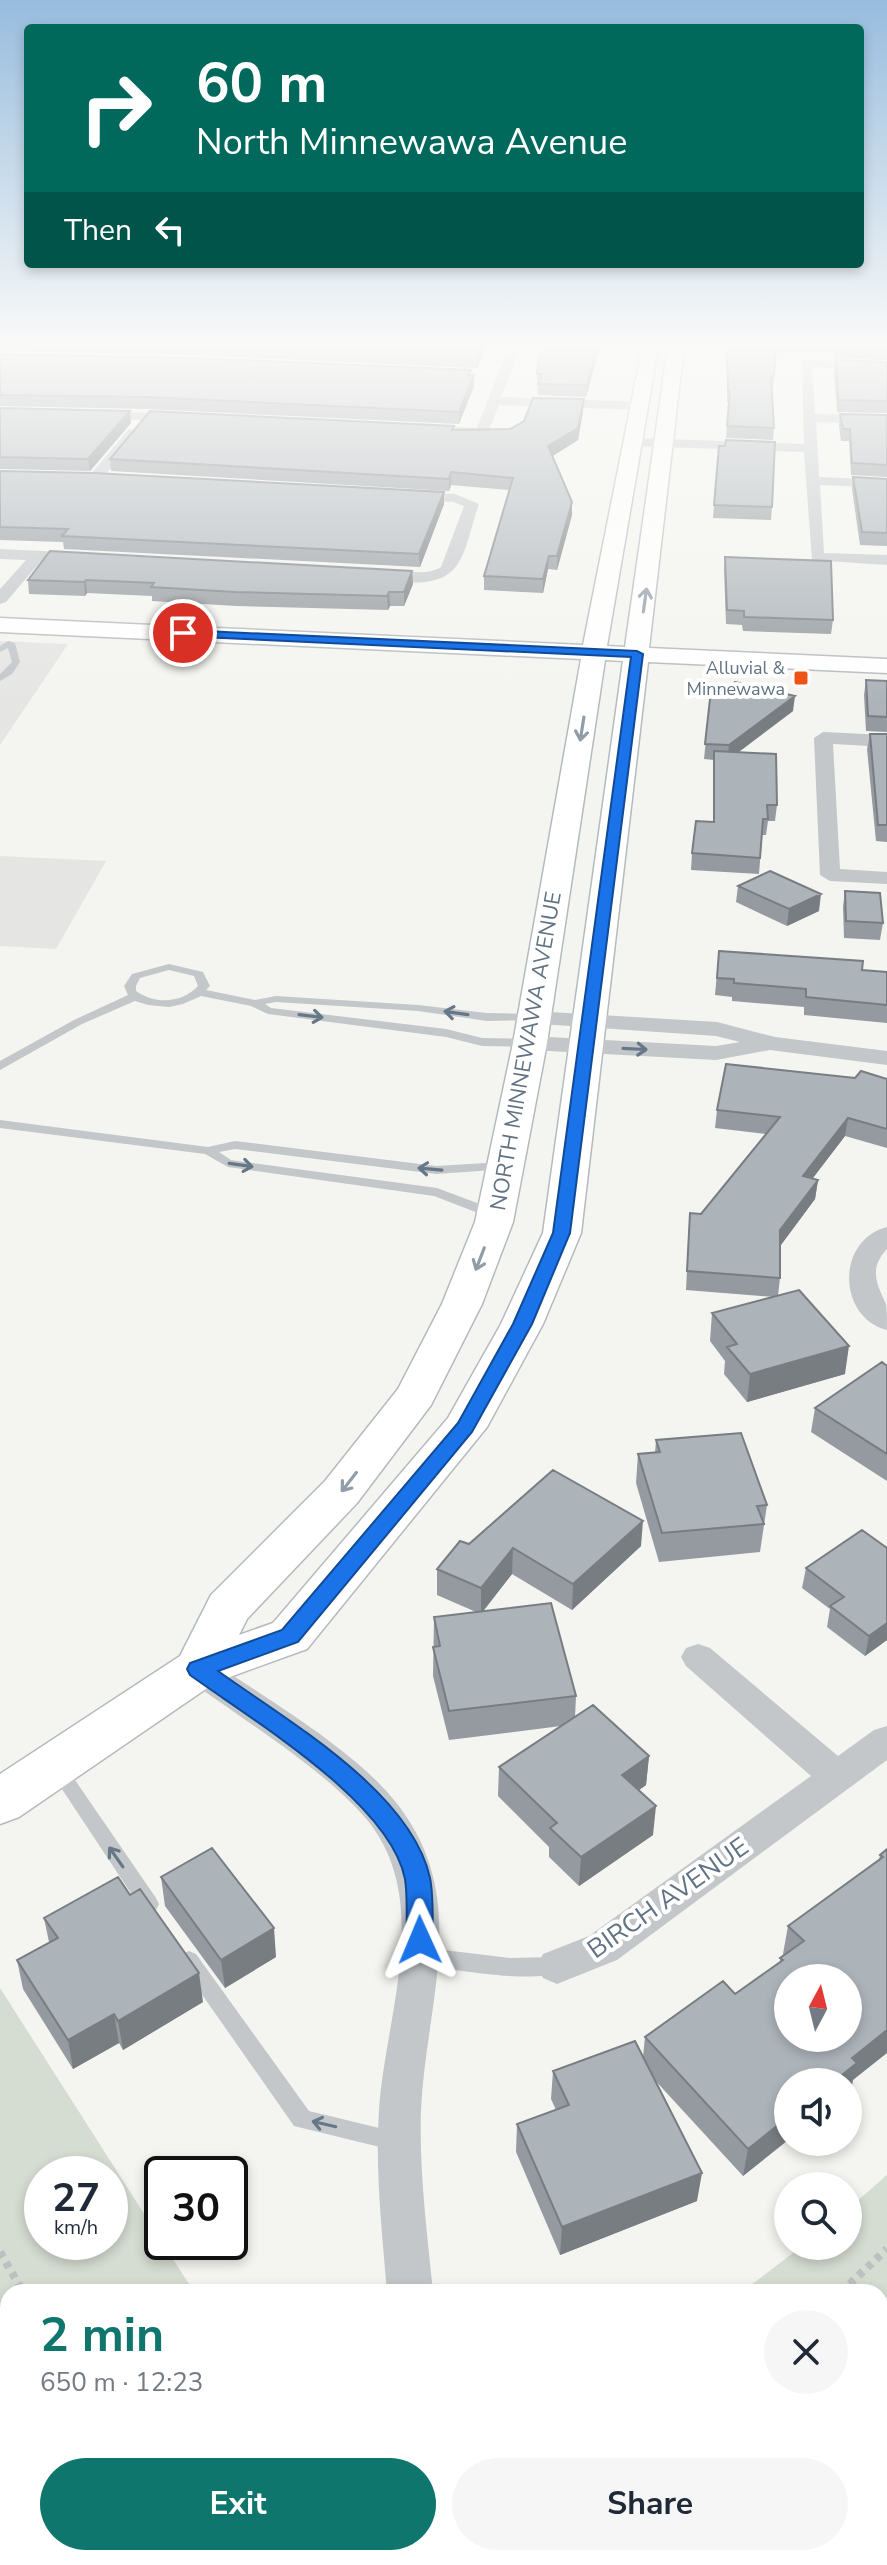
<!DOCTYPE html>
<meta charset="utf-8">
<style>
:root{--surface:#fff;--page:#f6f6f7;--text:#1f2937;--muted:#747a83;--accent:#0f766e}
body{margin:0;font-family:"Nunito Sans",sans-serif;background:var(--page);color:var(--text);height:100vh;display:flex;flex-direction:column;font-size:30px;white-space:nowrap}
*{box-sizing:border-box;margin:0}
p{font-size:26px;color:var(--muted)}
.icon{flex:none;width:44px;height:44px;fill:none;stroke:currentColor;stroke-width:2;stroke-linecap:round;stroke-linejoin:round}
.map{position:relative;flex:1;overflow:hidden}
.sheet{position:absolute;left:0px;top:2284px;width:888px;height:282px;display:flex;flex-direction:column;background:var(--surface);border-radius:24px 24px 0 0;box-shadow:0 4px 12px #0003}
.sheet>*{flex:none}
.top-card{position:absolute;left:24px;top:24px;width:840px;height:244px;border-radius:8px;box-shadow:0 4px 12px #0003;background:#00695c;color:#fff;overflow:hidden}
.needle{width:52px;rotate:7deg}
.controls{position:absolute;left:774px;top:1964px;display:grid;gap:16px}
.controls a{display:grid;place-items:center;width:88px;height:88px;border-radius:50%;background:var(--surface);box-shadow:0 4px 12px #0003;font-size:40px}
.speed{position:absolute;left:24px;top:2156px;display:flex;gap:16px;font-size:40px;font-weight:700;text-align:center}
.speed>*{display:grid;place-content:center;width:104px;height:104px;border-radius:50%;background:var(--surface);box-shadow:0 4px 12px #0003;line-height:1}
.speed small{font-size:20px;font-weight:400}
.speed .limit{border:4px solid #111;border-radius:12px;background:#fff;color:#111}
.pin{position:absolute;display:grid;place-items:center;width:68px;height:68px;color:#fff;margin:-34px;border:4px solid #fff;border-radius:50%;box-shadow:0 2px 8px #0007}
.me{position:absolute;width:88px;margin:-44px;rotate:359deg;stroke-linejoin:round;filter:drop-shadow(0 0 6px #0008)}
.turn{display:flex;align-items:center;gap:28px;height:168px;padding:0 40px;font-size:36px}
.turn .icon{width:104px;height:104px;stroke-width:2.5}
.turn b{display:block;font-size:56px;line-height:68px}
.then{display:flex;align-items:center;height:76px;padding:0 40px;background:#0003;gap:16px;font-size:30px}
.round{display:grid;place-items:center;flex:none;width:84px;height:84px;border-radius:42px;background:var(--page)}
.headline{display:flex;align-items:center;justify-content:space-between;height:136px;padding:0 40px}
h1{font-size:48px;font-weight:700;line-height:60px;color:var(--accent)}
.primary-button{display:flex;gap:16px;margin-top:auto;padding:16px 40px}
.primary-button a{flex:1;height:92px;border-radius:48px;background:var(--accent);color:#fff;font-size:32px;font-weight:700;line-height:92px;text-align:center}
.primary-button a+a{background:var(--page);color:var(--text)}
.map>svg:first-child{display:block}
.built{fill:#e5e6e4}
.green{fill:#d5dcd1;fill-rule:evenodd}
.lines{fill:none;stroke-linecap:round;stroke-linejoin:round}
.stream{stroke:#bdc8ce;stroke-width:18}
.secondary-casing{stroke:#b5babf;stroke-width:3}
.path{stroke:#bdbfc1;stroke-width:8;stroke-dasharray:6 6;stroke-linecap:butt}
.lane{fill:#c3c7ca;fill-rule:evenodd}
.street{fill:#c3c7ca;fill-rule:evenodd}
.secondary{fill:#fff;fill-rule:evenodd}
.wall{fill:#949a9f}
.shaded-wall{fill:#787d82}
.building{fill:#acb3b9;stroke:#787d82;stroke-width:2;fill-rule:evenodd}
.oneway{stroke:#909da8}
.oneway2{stroke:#667787}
.route{fill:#1a73e8;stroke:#114b97;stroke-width:2}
.poi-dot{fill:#ef5216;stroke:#fff;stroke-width:3}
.labels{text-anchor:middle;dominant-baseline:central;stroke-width:8;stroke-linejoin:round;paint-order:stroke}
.far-poi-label{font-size:18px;fill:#617383;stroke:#fff;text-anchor:end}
.street-label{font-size:22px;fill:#617383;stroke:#fff}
.near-street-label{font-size:26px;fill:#617383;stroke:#fff}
</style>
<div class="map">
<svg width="887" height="2565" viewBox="0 0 887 2565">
<rect width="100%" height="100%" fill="#f4f5f0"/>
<path class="built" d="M0 641 68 644 0 745Z
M0 856 106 861 56 949 0 946Z"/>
<path class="green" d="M0 1988 194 2292H8V2558H402L406 2565H0ZM42 2174H110V2242H42Z
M887 2175V2296L880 2303V2292H742L802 2246H848V2209Z"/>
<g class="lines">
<path class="stream" d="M880 2452 887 2445
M754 2565 762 2558"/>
<defs>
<path id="secondary" d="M668 346H684L649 648 887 659V673L648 662 581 1233 543 1324 487 1427 307 1649 216 1682 19 1817 0 1824V1774L180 1656 211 1595 325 1481 398 1389 442 1304 475 1222 513 1043 581 659 0 632V618L583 645 641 354 649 349 657 354 607 646 625 647ZM605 660 623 661 543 1233 501 1324 448 1418 273 1623 239 1635 247 1619 357 1503 431 1405 482 1304 513 1222 547 1043Z"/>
</defs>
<use href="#secondary" class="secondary-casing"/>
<path class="path" d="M0 2252 23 2292
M841 2292 887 2249
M176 2558 180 2565
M566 2565 574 2558"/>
<path class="lane" d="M8 641 15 643 20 662 12 674 0 681V674L12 662 8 648 0 652V646Z
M169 964 203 972 210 986 206 990 255 1000 276 996 418 1005 487 1013 534 1014 540 1018 538 1020 487 1021 418 1011 276 1002 265 1004 271 1008 446 1029 482 1038 530 1039 536 1043 530 1047 482 1046 446 1037 268 1014 251 1006 201 996 183 1004 169 1007 148 1005 135 1001 82 1024 0 1070V1061L74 1020 128 995 124 986 132 974ZM169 970 194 976 198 986C182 1003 156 1005 136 991V986L140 978Z
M0 1120 208 1147 235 1141 436 1166 503 1162 509 1166 508 1169 436 1174 235 1149 219 1152 231 1160 437 1188 501 1212 503 1215 496 1219 491 1218 434 1196 228 1167 205 1154 0 1128Z
M58 1762 64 1764 156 1898 159 1904 156 1910 149 1912 142 1910 52 1774 49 1769 52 1764Z
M419 1947 510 1958 554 1957 561 1960 564 1966 561 1972C529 1984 454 1969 419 1965L412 1962 409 1956 412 1950Z
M189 1951 196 1954 309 2111 404 2134 407 2141 404 2148 396 2151 294 2126 182 1966 179 1960 182 1954Z"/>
<path class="street" d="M509 346H521L501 397 640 402 646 406 640 410 499 405 487 435 443 433V427L448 426 477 428Z
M802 360 887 362V370L812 367 815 414 887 416V424L816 422 819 477 887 480V488L820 485 824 553 887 555V565L812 560 804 452 634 446 627 442 634 438 804 444Z
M93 411 183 414 189 418 183 422 88 418 87 415Z
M129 429 141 432 100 481H90V475Z
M408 492 455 494 479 504C462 553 466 587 403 582 392 580 376 581 367 574 384 561 418 581 441 567L464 506 453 502 403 499 401 496Z
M0 549 85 553 93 558 85 563 41 561 6 602 0 604V589L26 560 0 559Z
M823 732 887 735V747L833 744 840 869 887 872V884L830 881 820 875 814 738Z
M534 1011 717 1022 775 1037 887 1051V1065L770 1050 716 1060 530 1050 522 1048 518 1043 522 1038 530 1036 716 1046 740 1042 716 1036 526 1023 522 1018 526 1013Z
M887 1227V1249C869 1268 876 1283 886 1304 887 1310 887 1322 887 1330 837 1317 836 1240 887 1227Z
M698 1644 710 1648 838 1756 874 1730 887 1726V1760L617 1960 557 1984 543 1978 537 1966 543 1954 589 1936 811 1776 686 1666 681 1657 686 1648Z
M198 1656 210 1660C265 1698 353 1749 394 1800 473 1896 426 2000 421 2110 419 2171 427 2232 433 2292H387C382 2232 375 2170 379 2110 385 2017 433 1902 368 1821 326 1770 240 1718 186 1678L181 1669 186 1660Z
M430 2558H480L483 2565H433Z
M495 2558H545L547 2565H497Z"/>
<use href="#secondary" class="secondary"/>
</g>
<path class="wall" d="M0 346H487L477 368 196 355 0 351Z
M600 346 586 397 538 395 537 374Z
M727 346H887V360L834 358V353H776L773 387H772L774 428 773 440 726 438 729 402H727Z
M0 354 471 375 474 386 459 424 147 409 0 406Z
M836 360 887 362V413L837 412 834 371Z
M0 408 131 423 90 471 0 469Z
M583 411 578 440 552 456 572 515 557 570 548 569 543 593 484 590V576L509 490 451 485 449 491 111 471 110 459 454 430 510 429Z
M840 414 887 415V477L851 475 849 441H841L839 426Z
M719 446 772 507 771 520 713 518Z
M0 471 444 504 420 567 64 549 63 542 0 540Z
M853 477 887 479V546L860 545 852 489Z
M725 557 833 620 831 634 743 631 742 625 726 624 724 570Z
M412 571 413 584 404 606H390L388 610 236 606 152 601V596L87 593 85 596 29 594 28 580Z
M866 680 887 681V732L866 731 864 695Z
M710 699 793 711 738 752 777 805 775 821H768L766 835H762L759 874 691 870 692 853 713 822 714 760 704 759Z
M870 734H887V842L876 841 867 749Z
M738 886 819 911 787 926 736 902Z
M845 891 883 923 880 940 844 938 843 907Z
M719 951 862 970 887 972V1023L804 1015V1007L732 1001V997L715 995Z
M855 1078 887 1079V1148L845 1136 812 1179 818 1180 815 1199 780 1246V1278L778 1296 845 1374 747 1402 724 1374 725 1361 710 1341 712 1313 774 1297 686 1290 690 1213 701 1214 766 1134 715 1128 717 1110Z
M887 1366V1481L811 1432 815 1408Z
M656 1440 767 1505 760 1552 659 1562 636 1483 638 1454 655 1453Z
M469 1544 641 1546 572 1610 512 1574 483 1611 576 1696 575 1717 649 1756 646 1785 639 1790 653 1835 579 1886 549 1857V1847L498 1796 499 1767 561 1726 449 1740 433 1676 434 1617 476 1612 437 1595V1569Z
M887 1548V1640L865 1656 827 1627 830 1609 802 1588 806 1568Z
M887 1849 851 2091 848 2093V2082H788V2140L743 2176 652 2077 697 2201 560 2255 516 2152 517 2124 556 2110 551 2099 553 2071 643 2057 645 2037 735 1994 780 1962V1958L784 1955 783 1954 788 1926 879 1860 880 1855Z
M161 1877 276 1957 225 1988 165 1906Z
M44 1918 203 2002 123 2050 119 2043 73 2069 23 1989 17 1960 49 1942Z"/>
<path class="shaded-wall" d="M482 346H487L477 368V357Z
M597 346H600L586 397 587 385Z
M474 375V386L459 424V412Z
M584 399 583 411 578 440 548 459V446Z
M130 411 131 423 90 471 88 459Z
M451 472V485L449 491V479Z
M444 492V504L420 567 419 554Z
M572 502V515L557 570V556Z
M549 556 548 569 543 593V579Z
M412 571 413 584 404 606V592Z
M86 580 87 593 85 596 84 582Z
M389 592 390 606 388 610 387 596Z
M795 696 793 711 727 761 729 745Z
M821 894 819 911 787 926 789 909Z
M848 1118 845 1136 800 1195 803 1176Z
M818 1180 815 1199 778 1249 780 1230Z
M849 1346 845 1374 747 1402 750 1374Z
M643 1521 641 1546 572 1610 573 1584Z
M513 1548 512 1574 481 1614V1588Z
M887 1623V1640L865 1656 869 1636Z
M649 1756 646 1785 620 1804 622 1775Z
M656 1806 653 1835 579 1886 581 1857Z
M274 1928 276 1957 225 1988 221 1960Z
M199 1973 203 2002 123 2050 118 2021Z
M114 2014 119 2043 73 2069 68 2040Z
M887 2030V2053L853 2080 851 2091 848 2093V2082H833L852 2058Z
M788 2117V2140L743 2176 748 2149Z
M702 2173 697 2201 560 2255 562 2227Z"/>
<path class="building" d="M241 346H482L477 357Z
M544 346H597L587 385 538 384 542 374H537L539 359Z
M727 346H776L774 376H771L774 428 727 426 730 391H728Z
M836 346H887V349L836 347Z
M0 354 195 358 471 370 468 375H474L459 412 146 397 0 395Z
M836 360 887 362V401L838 400Z
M533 398 584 399 578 428 548 446 572 502 557 556H549L543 579 484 576 513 478 451 472 449 479 110 459 150 411 454 426 452 430 510 429 524 421Z
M0 408 130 411 88 459 0 457Z
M840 414 887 415V465L852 463 850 429H843Z
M726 440 775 442 772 507 714 505 719 446H725Z
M0 471 94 473 444 492 419 554 62 536 68 529 0 527Z
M853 477 887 479V533L862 532Z
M50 551 412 571 404 592H389L387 596 235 592 151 587 154 583 86 580 84 582 28 580Z
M725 557 831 561 833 620 744 617V611L727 610Z
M866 680 887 681V717L868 716Z
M735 682 795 696 729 745 705 744 710 699Z
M870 734H887V825H878Z
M714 751 776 754 777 805H767L768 819H763L760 858 692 853 696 821 714 822Z
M770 871 821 894 789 909 738 886Z
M845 891 880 893 883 923 846 921Z
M719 951 863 961 862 970 887 972V1005L806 997V989L734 983V979L717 978Z
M726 1064 855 1078 861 1071 887 1079V1129L848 1118 803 1176 818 1180 780 1230V1278L687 1271 690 1213 701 1214 780 1117 717 1110Z
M799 1290 849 1346 750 1374 727 1347 737 1344 712 1313Z
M882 1362 887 1366V1454L815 1408Z
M741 1433 767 1505 757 1506 764 1524 662 1533 638 1454 660 1452 656 1440Z
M553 1470 643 1521 573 1584 513 1548 481 1588 437 1569 460 1541 469 1544Z
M862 1530 887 1548V1623L869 1636 830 1606 844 1597 806 1568Z
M551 1603 576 1696 449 1711 433 1647 440 1646 434 1617Z
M593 1705 649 1756 622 1775 656 1806 581 1857 550 1828 557 1823 499 1767Z
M212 1848 274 1928 221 1960 161 1877Z
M887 1849V2030L852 2058 857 2063 833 2082H788V2117L748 2149 645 2037 723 1981 735 1994 783 1960 780 1958 804 1941 788 1926 883 1857 880 1855ZM788 1978H848V2038H788Z
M118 1877 130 1895 140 1889 199 1973 118 2021 114 2014 68 2040 17 1960 58 1938 44 1918Z
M635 2041 702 2173 562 2227 517 2124 569 2105 553 2071Z"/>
<defs><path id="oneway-shaft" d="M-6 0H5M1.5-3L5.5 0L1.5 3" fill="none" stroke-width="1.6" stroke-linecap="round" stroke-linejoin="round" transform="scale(2)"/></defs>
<g class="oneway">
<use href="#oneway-shaft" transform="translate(645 600) rotate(-82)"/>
<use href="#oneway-shaft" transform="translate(582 729) rotate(99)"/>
<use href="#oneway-shaft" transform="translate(480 1259) rotate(111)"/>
<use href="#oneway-shaft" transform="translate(349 1482) rotate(128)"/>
</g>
<g class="oneway2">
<use href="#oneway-shaft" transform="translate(456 1013) rotate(-172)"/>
<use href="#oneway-shaft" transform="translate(311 1016) rotate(7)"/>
<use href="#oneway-shaft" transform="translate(635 1049) rotate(3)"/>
<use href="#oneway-shaft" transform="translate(241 1165) rotate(8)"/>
<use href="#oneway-shaft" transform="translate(430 1169) rotate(-175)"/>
<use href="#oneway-shaft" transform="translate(116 1857) rotate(-125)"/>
<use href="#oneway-shaft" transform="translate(324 2124) rotate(-167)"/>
</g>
<linearGradient id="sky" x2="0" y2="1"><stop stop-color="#97bcde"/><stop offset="0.49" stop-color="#fafaf8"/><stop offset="1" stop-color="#fafaf8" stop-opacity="0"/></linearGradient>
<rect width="887" height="705" fill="url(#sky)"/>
<path class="route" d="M183 630 637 651 643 654 570 1233 532 1324 472 1432 298 1642 218 1671C286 1720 411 1791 430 1878 434 1898 432 1920 433 1940L429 1948 420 1951 411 1948 407 1940C406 1920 408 1898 405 1879 390 1802 252 1720 190 1675L187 1669 190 1663 282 1630 458 1423 513 1324 553 1233 631 657 179 636 178 633Z"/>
<rect class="poi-dot" x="793" y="670" width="16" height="16" rx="4"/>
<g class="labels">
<g class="far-poi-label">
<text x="785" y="668">Alluvial &amp;<tspan x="785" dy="21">Minnewawa</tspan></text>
</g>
<g class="street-label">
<text transform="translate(526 1051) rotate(-80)">NORTH MINNEWAWA AVENUE</text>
</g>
<g class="near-street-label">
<text transform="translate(668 1898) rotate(-35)">BIRCH AVENUE</text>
</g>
</g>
</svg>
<div class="controls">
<a><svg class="needle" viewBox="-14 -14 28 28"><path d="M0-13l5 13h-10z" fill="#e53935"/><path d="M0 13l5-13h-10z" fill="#747a83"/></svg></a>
<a><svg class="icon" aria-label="sound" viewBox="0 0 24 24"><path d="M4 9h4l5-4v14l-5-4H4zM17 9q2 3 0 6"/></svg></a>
<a><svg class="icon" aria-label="search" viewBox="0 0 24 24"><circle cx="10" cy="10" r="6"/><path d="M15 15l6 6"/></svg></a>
</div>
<div class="speed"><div>27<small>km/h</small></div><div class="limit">30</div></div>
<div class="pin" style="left:183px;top:633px;background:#d93025"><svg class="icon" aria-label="arrive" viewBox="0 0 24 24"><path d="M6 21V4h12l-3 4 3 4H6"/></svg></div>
<svg class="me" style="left:420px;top:1940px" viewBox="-20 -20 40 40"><path d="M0-17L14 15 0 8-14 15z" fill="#1a73e8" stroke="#fff" stroke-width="4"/></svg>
<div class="top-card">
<div class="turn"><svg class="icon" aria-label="right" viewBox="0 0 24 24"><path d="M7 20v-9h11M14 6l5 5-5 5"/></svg><div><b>60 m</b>North Minnewawa Avenue</div></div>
<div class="then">Then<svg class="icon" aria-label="left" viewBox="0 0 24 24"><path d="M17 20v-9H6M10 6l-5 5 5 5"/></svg></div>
</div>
<section class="sheet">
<div class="headline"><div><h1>2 min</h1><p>650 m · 12:23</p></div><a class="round"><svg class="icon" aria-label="close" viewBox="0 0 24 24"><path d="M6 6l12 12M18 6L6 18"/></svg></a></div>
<div class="primary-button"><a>Exit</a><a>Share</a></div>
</section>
</div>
